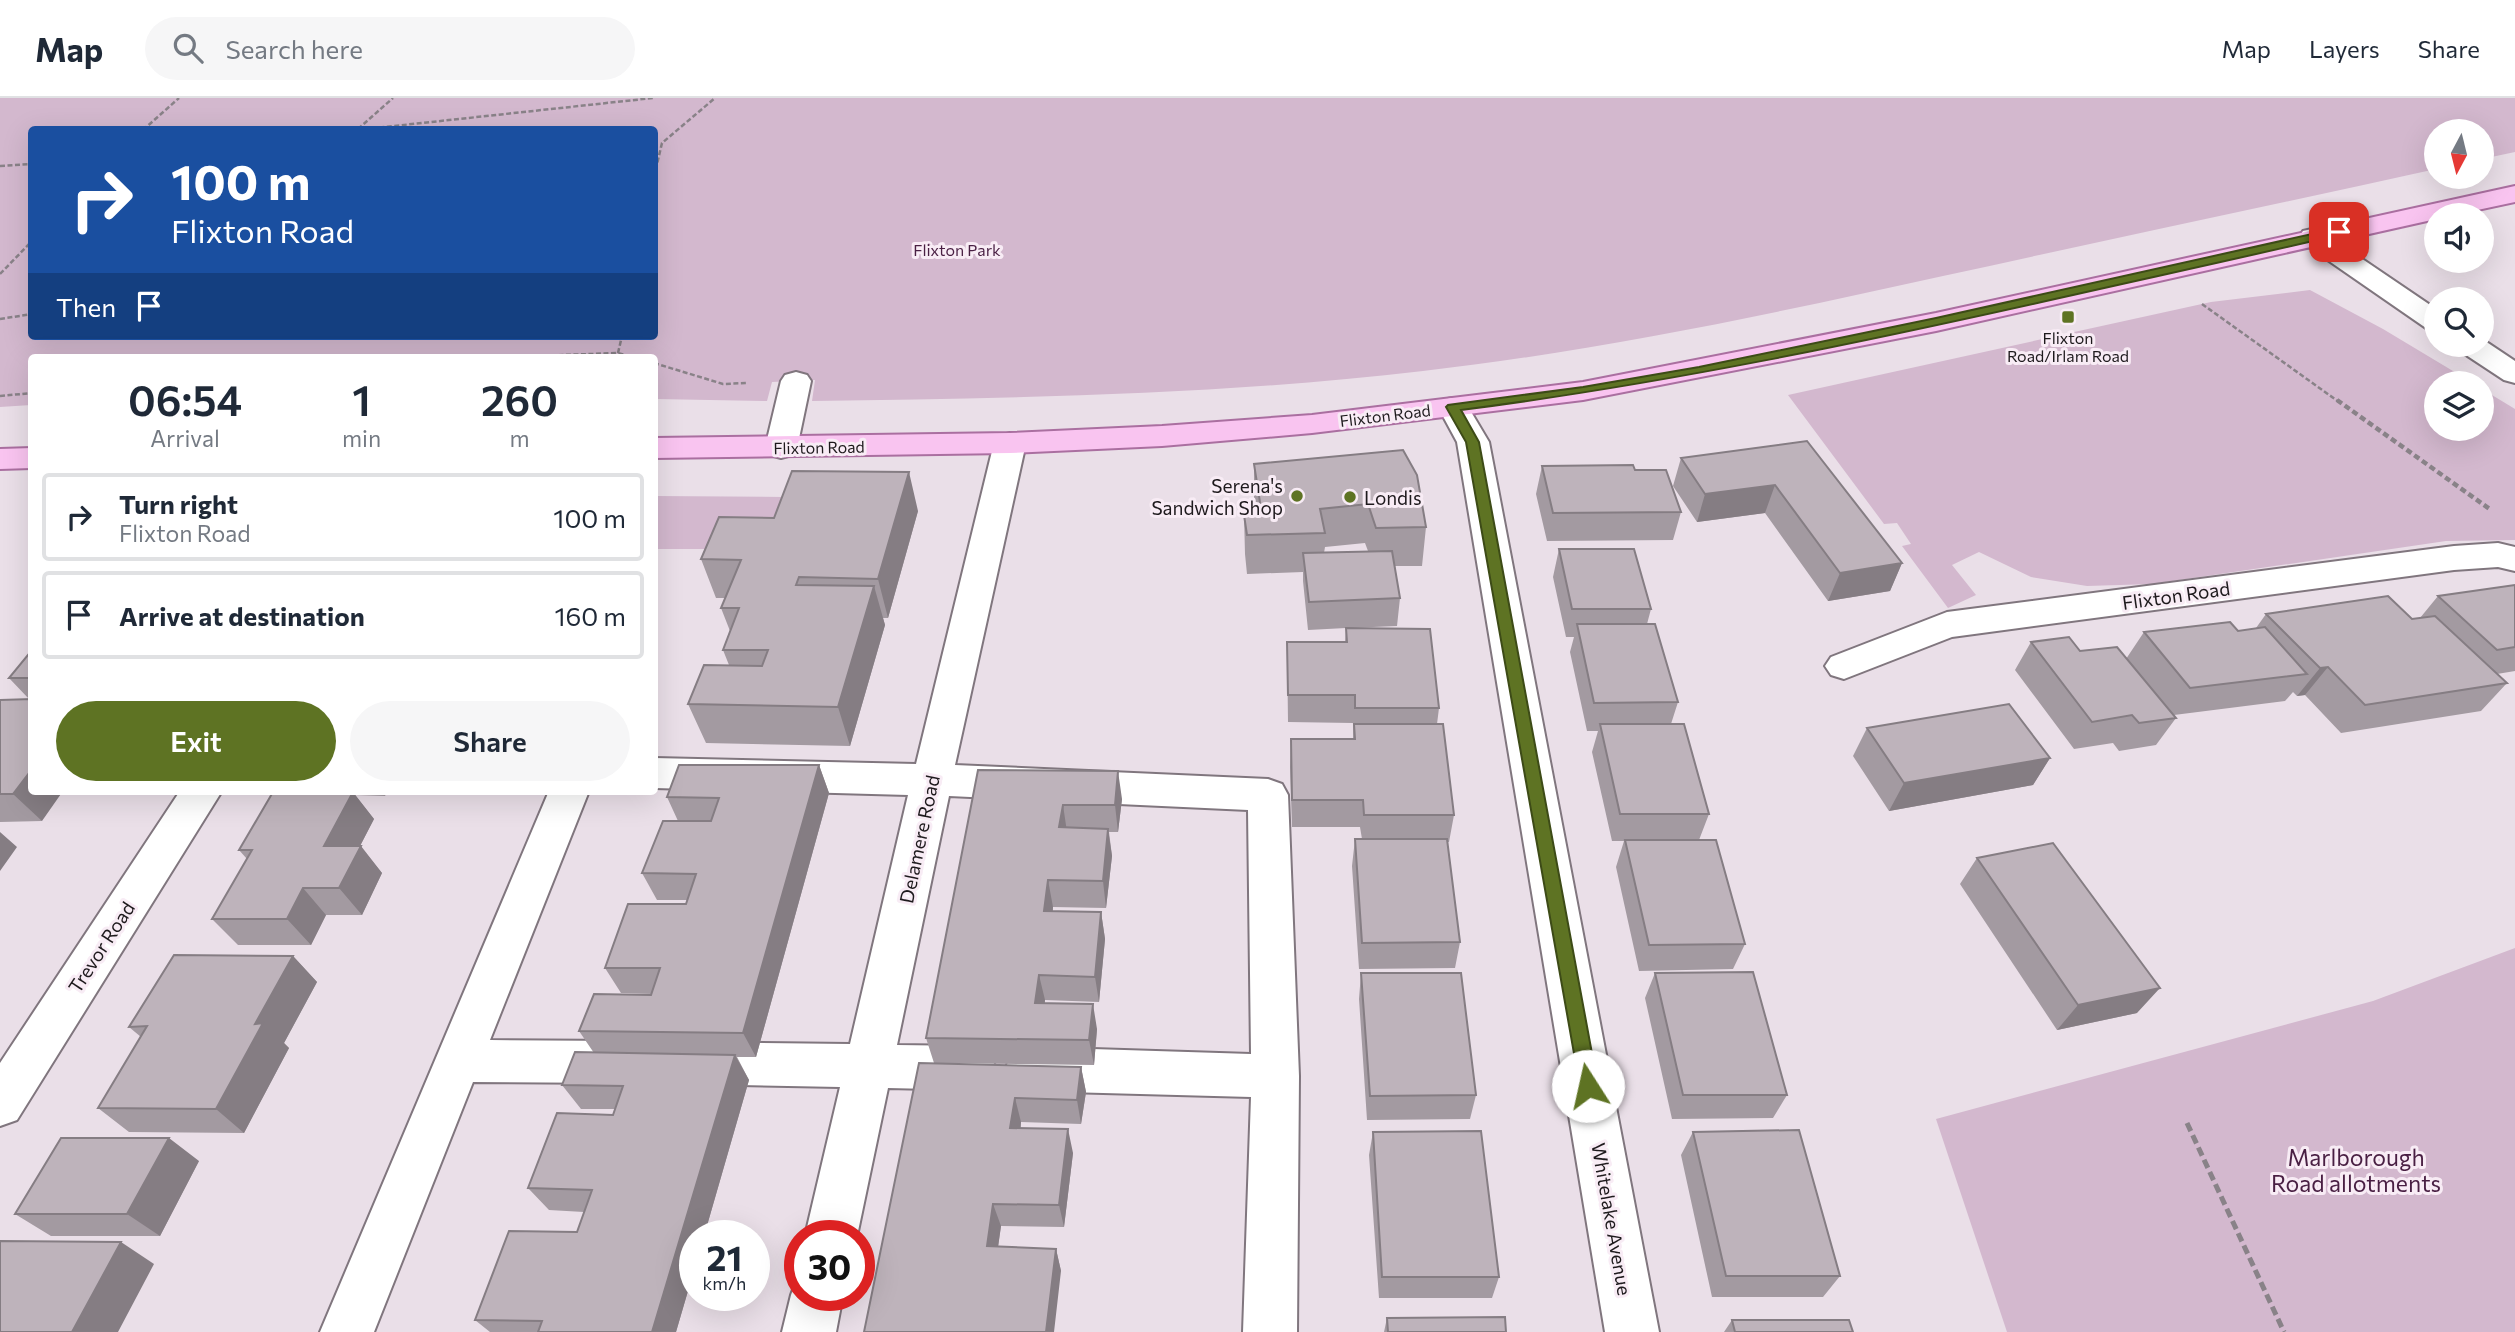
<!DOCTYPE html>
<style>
:root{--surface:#fff;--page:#f6f6f7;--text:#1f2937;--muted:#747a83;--line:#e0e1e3;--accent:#5e7323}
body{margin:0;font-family:Commissioner,sans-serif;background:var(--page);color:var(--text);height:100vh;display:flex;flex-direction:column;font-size:26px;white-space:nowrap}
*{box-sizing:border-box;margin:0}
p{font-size:23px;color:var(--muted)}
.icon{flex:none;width:38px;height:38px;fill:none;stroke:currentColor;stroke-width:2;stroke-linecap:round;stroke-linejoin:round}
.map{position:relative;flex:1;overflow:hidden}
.side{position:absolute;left:28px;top:256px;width:630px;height:441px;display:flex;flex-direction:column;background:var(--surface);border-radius:7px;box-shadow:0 7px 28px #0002}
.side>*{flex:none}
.guide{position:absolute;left:28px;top:28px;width:630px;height:214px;border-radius:7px;box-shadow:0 7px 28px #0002;background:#1a4fa0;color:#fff;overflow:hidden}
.needle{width:46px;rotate:187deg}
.buttons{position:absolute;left:2424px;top:21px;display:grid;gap:14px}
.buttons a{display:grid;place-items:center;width:70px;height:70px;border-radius:50%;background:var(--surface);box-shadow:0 7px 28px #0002;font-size:35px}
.speed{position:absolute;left:679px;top:1122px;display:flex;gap:14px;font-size:35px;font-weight:700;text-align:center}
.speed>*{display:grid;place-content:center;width:91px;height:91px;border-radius:50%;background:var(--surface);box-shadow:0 7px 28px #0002;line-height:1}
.speed small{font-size:18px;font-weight:400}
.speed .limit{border:10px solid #d22;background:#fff;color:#111}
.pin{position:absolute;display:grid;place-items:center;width:60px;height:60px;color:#fff;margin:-30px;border-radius:14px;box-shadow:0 4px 10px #0006}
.me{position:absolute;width:77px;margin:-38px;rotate:350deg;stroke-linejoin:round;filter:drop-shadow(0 0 5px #0008)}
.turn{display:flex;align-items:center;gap:24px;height:147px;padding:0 28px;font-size:32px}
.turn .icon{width:91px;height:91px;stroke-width:2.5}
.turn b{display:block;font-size:49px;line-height:60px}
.then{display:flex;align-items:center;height:66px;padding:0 28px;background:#0003;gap:14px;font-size:26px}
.eta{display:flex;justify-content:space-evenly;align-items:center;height:119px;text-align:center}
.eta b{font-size:42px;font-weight:600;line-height:49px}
.primary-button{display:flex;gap:14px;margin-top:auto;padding:14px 28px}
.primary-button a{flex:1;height:80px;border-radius:42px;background:var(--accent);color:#fff;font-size:28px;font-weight:600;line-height:80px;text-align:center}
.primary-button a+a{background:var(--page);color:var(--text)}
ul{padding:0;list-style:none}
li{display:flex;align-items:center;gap:21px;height:88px;margin:0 14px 10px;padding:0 14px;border:4px solid var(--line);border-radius:7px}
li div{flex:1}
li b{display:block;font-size:26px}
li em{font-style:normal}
header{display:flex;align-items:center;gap:42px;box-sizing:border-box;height:98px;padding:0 35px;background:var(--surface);border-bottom:2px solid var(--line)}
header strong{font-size:33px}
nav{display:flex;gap:38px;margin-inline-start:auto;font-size:24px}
.search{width:490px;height:63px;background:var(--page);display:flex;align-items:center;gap:18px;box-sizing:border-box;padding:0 24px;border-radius:38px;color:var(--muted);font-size:26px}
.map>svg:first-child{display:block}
.green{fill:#d3b8ce;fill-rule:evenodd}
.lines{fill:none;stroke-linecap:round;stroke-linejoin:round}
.minor-casing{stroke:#80767e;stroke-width:4}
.major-casing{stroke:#aa6fa0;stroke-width:4}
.path-far2{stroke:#898288;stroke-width:2.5;stroke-dasharray:5 2.5;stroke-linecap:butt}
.path-far1{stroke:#898288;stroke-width:4.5;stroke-dasharray:6 3.5;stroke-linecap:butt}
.path{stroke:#898288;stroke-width:5;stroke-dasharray:9 4.5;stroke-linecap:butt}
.minor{fill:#fff;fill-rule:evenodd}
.major{fill:#f9c4f0;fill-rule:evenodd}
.wall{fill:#a39aa1;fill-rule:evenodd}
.shaded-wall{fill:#857d83}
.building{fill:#beb3bb;stroke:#857d83;stroke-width:2}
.route{fill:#5e7323;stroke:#3d4b17;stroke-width:2}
.poi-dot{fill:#5e7323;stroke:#f8ecf5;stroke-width:2.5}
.labels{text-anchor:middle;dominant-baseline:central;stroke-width:6;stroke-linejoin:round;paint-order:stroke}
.far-park-label{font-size:16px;fill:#491f43;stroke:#f8ecf5}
.far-poi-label{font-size:16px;fill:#1e1a1d;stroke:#f8ecf5}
.far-street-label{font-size:16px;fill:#1e1a1d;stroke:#f8ecf5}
.poi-label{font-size:19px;fill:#1e1a1d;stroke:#f8ecf5;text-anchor:end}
.street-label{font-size:19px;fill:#1e1a1d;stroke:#f8ecf5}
.near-park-label{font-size:23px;fill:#491f43;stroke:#f8ecf5}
</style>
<header>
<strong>Map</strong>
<div class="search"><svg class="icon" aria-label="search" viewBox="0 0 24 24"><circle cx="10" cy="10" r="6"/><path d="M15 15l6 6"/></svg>Search here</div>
<nav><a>Map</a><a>Layers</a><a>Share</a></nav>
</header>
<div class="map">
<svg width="2515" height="1234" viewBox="0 0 2515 1234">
<rect width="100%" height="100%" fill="#eadfe8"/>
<path class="green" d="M0 0H2515V54L2482 61V33H2436V71C2272 107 2107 142 1943 178 1771 216 1598 253 1423 273 1220 297 1016 300 812 303L815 282 772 284 767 303 655 301 654 259H32L31 307 0 309ZM32 32H654V238H32Z
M2310 192 2383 231 2473 285H2436V331H2482V291L2515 311V442L2446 443 2152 486 2087 488 2031 479 1979 454 1952 467 1976 497 1948 510 1902 448 1911 446 1897 425 1884 426 1788 297 2211 204Z
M655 398 785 399 769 444 719 451H655Z
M2515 850V1234H2007L1936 1021 2373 903Z"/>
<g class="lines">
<defs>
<path id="minor" d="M2312 131 2321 133 2436 211V233L2426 230 2303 145 2299 139 2303 133Z
M2482 241 2515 263V285L2504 282 2460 253 2455 247H2482Z
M796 274 807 277 811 283 797 350 792 357 781 360 770 357 765 350 781 283 785 277Z
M1453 300 1464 302 1489 344 1659 1234H1605L1457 344 1438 309 1442 302Z
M1010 335 1021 338 1026 345 955 667 1268 681 1282 686 1288 697 1299 978 1297 1234H1243L1251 999 1029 993 1012 986 1005 971 1012 956 1029 949 1251 956 1248 712 949 698 897 947 972 948 989 955 996 970 989 985 972 992 888 990 857 1138H805L840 989 690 986 673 980 666 965 673 950 690 944 850 946 908 697 654 690V660L916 666 994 345 999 338Z
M2498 445 2515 449V473L2498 469 2454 472 1952 539 1844 581 1831 577 1825 568 1831 559 1947 514 2454 448Z
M180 693H222L17 1022 0 1028V965Z
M549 693H589L490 942 622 943 639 949 646 964 639 979 622 985 473 984 374 1234H320Z
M798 1178 800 1197H843L836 1234H782L791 1197Z"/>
<path id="major" d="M2515 88V104L2454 117H2436V121L1936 233 1583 302 1312 335 1162 348 1010 355 654 360V340L1010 335 1162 328 1312 317 1583 284 1936 215Z
M32 350V370L0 371V351Z"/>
</defs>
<use href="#minor" class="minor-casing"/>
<use href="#major" class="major-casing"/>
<path class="path-far2" d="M358 31 393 0
M143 32 179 0
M357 32 653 0
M0 68 32 66
M654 79 662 45 715 0
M0 176 32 143
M2202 206 2339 304
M0 221 32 216
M618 255 622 238
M506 259 618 255 632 259
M654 265 723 286 747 285
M0 298 32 295"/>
<path class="path-far1" d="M2337 302 2491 412"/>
<path class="path" d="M2187 1025 2284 1234"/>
<use href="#minor" class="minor"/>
<use href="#major" class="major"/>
</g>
<path class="wall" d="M1807 343 1902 465 1890 493 1828 503 1765 415 1697 424 1673 388 1681 360Z
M1403 352 1426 429 1422 468H1395L1400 500 1397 528 1349 530 1439 610 1437 626 1454 717 1449 744H1447L1460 844 1455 870 1359 871 1352 768 1355 741H1362L1360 729H1292L1290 669 1291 641H1353V625L1288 624 1287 544H1345L1346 530 1308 532 1303 483V474L1247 476 1245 456 1244 417H1256L1254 405V366ZM1365 445 1368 453 1324 455 1325 449Z
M1542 368 1635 372 1681 414 1673 442 1547 443 1536 396Z
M918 413 888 520H883L885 527 850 648 706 645 688 606 729 567 723 552 730 533 721 510 725 500H716L701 461 774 420Z
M1559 451 1651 511 1647 526 1678 604 1671 626 1709 716 1699 742 1745 846 1733 871 1639 873 1616 769 1624 743H1612L1592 654 1598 633H1587L1570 554 1574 539H1566L1553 479Z
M2515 487V573L2497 576 2507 585 2481 613 2341 635 2305 597 2297 598 2293 594 2285 603 2174 617 2176 620 2156 647 2119 653 2113 645 2074 651 2015 572 2031 544 2126 561 2144 534 2238 533 2256 530 2266 516 2412 521 2420 520 2438 498Z
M32 552V693L42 723 0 724V602L29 601 9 580Z
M1867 630 2050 660 2033 687 1889 713 1853 658Z
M819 667 829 695 756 959H737L749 982 704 1138H695V1169L676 1234H490L475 1222 577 1134 584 1114 549 1112 528 1090 613 1017 615 1011H581L562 987 594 955 579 933 651 897 652 896 621 895 605 870 686 806 687 802H657L642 775 678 723 667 699Z
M978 672 1122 701 1118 734H1109L1112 758 1106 810 1053 809V814H1101L1105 841 1099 904 1045 902V905L1097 931 1094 967 934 965 926 940Z
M304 693H388L385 698 355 697 374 721 360 748 382 775 362 817H326L311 847H238L212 821 247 761 239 752 305 694Z
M1977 760 2137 915 2057 932 1960 786Z
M293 858 317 884 284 945 289 950 244 1035 129 1034 98 1010 141 939 129 929Z
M1361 875 1476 997 1470 1021 1367 1022 1359 901Z
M1655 875 1787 997 1773 1020 1672 1021 1645 900Z
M919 965 1081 969 1086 994 1081 1026 1021 1024V1030L1073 1055 1064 1129 1001 1128 998 1149 1056 1151 1061 1173 864 1234Z
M1373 1034 1499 1179 1492 1200H1379L1369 1057Z
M1693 1034 1840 1178 1823 1199H1712L1681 1057Z
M199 1063 160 1138H51L15 1116Z
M1387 1220 1506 1234H1384Z
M1732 1222 1853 1234H1724Z"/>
<path class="shaded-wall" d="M909 374 918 413 888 520 878 481Z
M1775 387 1765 415 1697 424 1705 396Z
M1902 465 1890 493 1828 503 1840 475Z
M874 488 885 527 850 648 838 609Z
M2328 569 2305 597 2297 598 2320 570Z
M2050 660 2033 687 1889 713 1904 685Z
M819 667 829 695 756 959 743 935Z
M32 671V693H63L42 723 13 696Z
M1118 673 1122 701 1118 734 1115 707Z
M353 694 374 721 346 775 324 748Z
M1063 707 1067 734 1059 729Z
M1108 731 1112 758 1106 810 1103 783Z
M0 734 17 749 0 773Z
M361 748 382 775 362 817 339 790Z
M1048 782 1053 809 1049 840 1044 813Z
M303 790 326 817 311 847 287 821Z
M1101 814 1105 841 1099 904 1095 879Z
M293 858 317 884 284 945 289 950 244 1035 216 1011 255 926Z
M1039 877 1045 902 1041 930 1035 905Z
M2160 890 2137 915 2057 932 2078 907Z
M1093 906 1097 931 1094 967 1089 942Z
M735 957 749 982 704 1138H695V1169L676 1234H652Z
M1081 969 1086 994 1081 1026 1077 1002Z
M1015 1000 1021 1024 1017 1053 1010 1030Z
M1068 1031 1073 1055 1064 1129 1059 1107Z
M169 1040 199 1063 160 1138 127 1116Z
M993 1106 1001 1128 995 1170 987 1148Z
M121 1144 154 1166 118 1234H72Z
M1056 1151 1061 1173 1054 1234H1046Z"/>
<path class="building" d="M1807 343 1902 465 1840 475 1775 387 1705 396 1681 360Z
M1403 352 1417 377 1426 429 1376 430 1368 406 1320 411 1325 435 1247 437 1244 417H1262L1254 366Z
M1633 367 1635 372H1666L1681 414 1553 415 1542 368Z
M792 373 909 374 878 481 799 479 796 487 874 488 838 609 688 606 704 567 762 568 768 552H723L739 510H721L741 462 701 461 719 419 774 420Z
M1559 451H1634L1651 511H1572Z
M1392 453 1400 500 1309 504 1303 455Z
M2515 487V549L2497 552 2438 498Z
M2388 498 2412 521 2435 518 2507 585 2365 607 2328 569 2320 570 2266 516Z
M2230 524 2238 533 2265 529 2307 576 2190 590 2144 534Z
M1577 526H1655L1678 604 1594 605Z
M1346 530 1430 531 1439 610H1355V597H1288L1287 544H1347Z
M2069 539 2080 553 2117 549 2176 620 2139 625 2132 617 2092 624 2031 544Z
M32 552V580H9Z
M32 601V671L13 696H0V602Z
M2009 606 2050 660 1904 685 1867 630Z
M1354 626H1443L1454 717H1364L1363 702H1292L1291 641H1355Z
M1600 626H1684L1709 716H1620Z
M679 667H819L743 935 579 933 594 896 651 897 660 870H605L628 806H686L696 776 642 775 663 723H711L719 700 667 699Z
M978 672 1118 673 1115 707H1063L1059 729 1108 731 1103 783 1048 782 1044 813 1101 814 1095 879 1039 877 1035 905 1093 906 1089 942 926 940Z
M273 694H353L324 748H361L339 790H303L287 821H212L252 752H239Z
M1355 741H1447L1460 844 1362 845Z
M1625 742H1716L1745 846 1649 847Z
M2053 745 2160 890 2078 907 1977 760Z
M174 857 293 858 255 926 263 925 216 1011 98 1010 147 928 129 929Z
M1753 874 1787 997H1683L1655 875Z
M1361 875H1461L1476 997 1370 998Z
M575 954 735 957 652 1234H538L542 1223 475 1222 509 1133 577 1134 592 1092 528 1090 557 1015 613 1017 623 988 562 987Z
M919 965 1081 969 1077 1002 1015 1000 1010 1030 1068 1031 1059 1107 993 1106 987 1148 1056 1151 1046 1234H864Z
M1799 1032 1840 1178H1726L1693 1034Z
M1481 1033 1499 1179H1382L1373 1034Z
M61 1040H169L127 1116H15Z
M0 1143 121 1144 72 1234H0Z
M1505 1219 1506 1234H1388L1387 1220Z
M1732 1222H1849L1853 1234H1735Z"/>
<path class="route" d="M2339 130 2344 134 2343 136C2250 158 2157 178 2064 199 1864 244 1664 286 1461 312L1479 344 1598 988 1595 995 1588 997 1581 995 1466 344 1446 309 1448 307 1583 289 1699 269 1936 220Z"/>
<g class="poi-dot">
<rect x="2061" y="212" width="14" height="14" rx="3.5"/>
<circle cx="1297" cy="398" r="7"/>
<circle cx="1350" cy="399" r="7"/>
</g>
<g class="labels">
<g class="far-park-label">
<text x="957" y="151">Flixton Park</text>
</g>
<g class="far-poi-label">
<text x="2068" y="239">Flixton<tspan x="2068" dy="18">Road/Irlam Road</tspan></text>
</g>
<g class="far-street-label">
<text transform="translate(1385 317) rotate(-7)">Flixton Road</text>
<text transform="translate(819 349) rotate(-1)">Flixton Road</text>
</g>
<g class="poi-label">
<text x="1283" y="387">Serena's<tspan x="1283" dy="22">Sandwich Shop</tspan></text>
<text x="1364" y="399" text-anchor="start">Londis</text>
</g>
<g class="street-label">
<text transform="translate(2176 497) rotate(-8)">Flixton Road</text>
<text transform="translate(919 741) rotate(-78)">Delamere Road</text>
<text transform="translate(101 849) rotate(-57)">Trevor Road</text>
<text transform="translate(1612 1121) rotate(80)">Whitelake Avenue</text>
</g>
<g class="near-park-label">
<text x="2356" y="1059">Marlborough<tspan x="2356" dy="26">Road allotments</tspan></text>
</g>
</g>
</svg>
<div class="buttons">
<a><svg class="needle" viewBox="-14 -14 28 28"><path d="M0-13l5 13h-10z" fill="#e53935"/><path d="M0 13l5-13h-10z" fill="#747a83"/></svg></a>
<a><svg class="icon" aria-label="sound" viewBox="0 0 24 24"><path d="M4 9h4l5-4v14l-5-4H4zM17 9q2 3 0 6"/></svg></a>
<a><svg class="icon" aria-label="search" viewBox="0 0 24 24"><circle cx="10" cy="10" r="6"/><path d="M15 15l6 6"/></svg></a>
<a><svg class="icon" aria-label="layers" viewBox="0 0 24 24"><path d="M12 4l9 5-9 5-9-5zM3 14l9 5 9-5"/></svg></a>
</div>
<div class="speed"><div>21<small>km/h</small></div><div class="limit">30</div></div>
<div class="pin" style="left:2339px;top:134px;background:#d93025"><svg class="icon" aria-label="arrive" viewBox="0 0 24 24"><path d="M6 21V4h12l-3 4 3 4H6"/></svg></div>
<svg class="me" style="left:1588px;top:988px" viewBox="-20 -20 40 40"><circle r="19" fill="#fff"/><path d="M0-13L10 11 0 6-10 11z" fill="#5e7323"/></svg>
<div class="guide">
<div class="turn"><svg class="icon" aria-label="right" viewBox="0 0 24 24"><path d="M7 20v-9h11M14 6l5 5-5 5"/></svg><div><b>100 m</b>Flixton Road</div></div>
<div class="then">Then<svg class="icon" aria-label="arrive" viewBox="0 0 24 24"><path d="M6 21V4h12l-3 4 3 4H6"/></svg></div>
</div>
<section class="side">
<div class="eta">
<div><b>06:54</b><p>Arrival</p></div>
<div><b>1</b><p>min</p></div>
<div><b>260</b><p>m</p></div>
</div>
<ul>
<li><svg class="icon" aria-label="right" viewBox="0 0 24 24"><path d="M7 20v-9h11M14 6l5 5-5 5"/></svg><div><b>Turn right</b><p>Flixton Road</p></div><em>100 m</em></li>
<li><svg class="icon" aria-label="arrive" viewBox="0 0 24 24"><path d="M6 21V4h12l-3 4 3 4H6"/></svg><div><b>Arrive at destination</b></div><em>160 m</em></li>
</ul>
<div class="primary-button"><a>Exit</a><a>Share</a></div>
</section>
</div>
